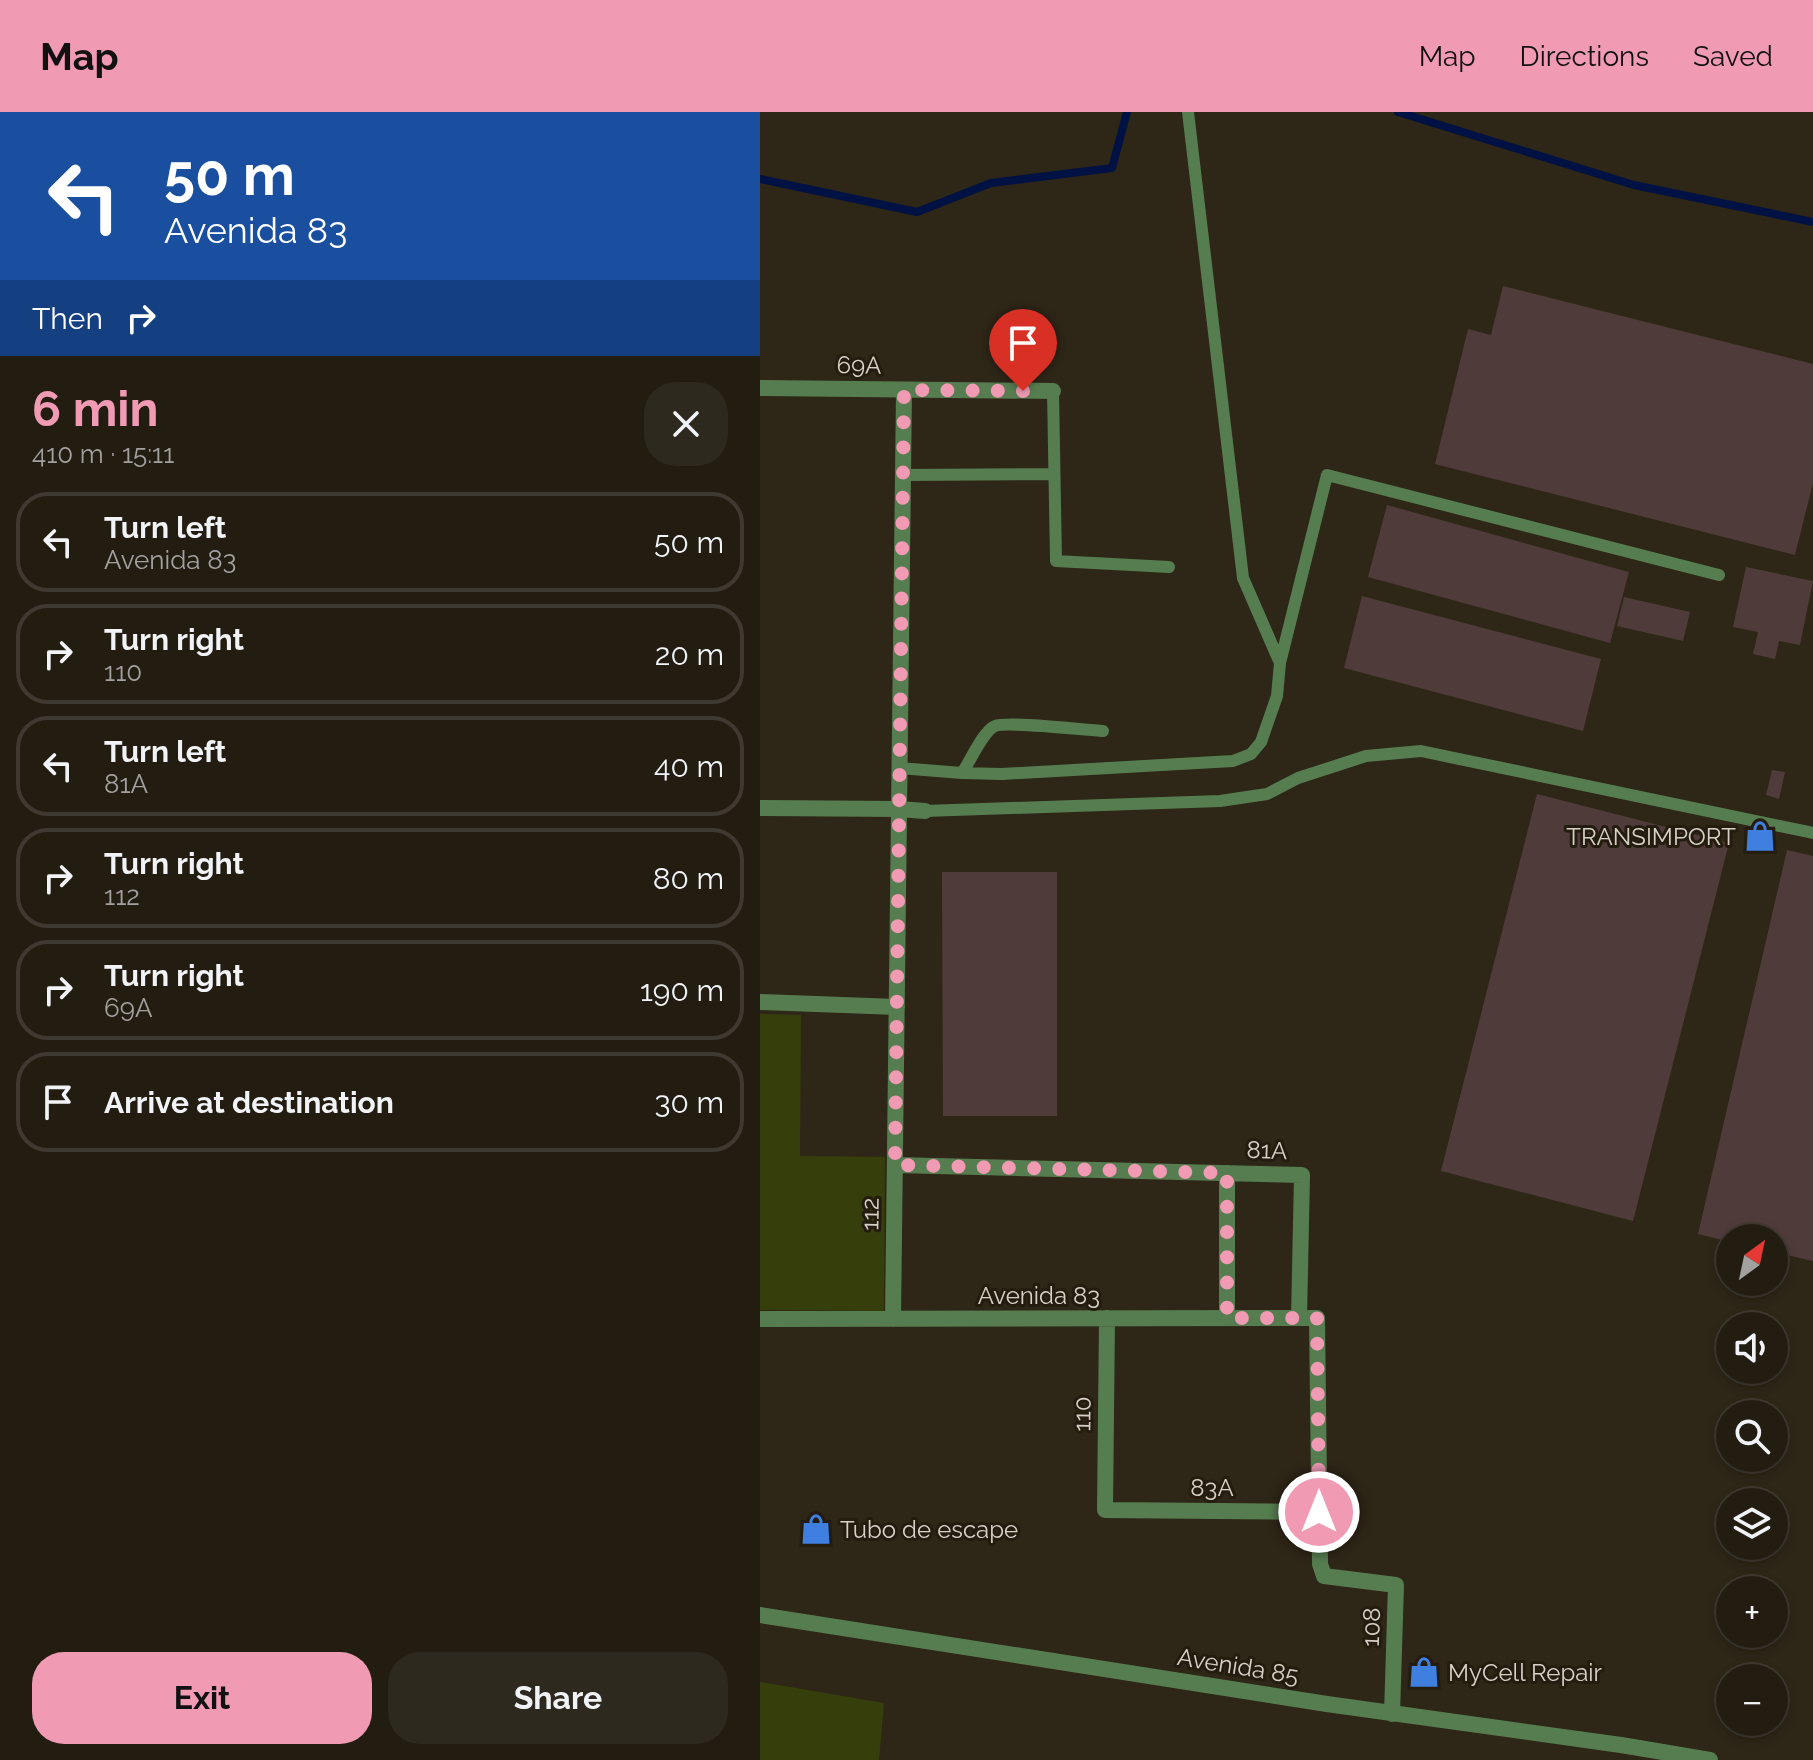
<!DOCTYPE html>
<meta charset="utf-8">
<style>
:root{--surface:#221c11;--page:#2e291f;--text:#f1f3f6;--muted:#a2a19f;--line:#3f3a31;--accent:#f09ab4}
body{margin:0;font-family:Raleway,sans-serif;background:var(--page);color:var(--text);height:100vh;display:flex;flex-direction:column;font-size:30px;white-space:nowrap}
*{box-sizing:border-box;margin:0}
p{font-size:26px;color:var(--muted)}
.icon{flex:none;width:44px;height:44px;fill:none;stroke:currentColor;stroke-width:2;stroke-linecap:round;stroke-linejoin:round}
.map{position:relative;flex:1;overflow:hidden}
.details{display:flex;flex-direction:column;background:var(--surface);width:760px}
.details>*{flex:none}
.banner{background:#1a4fa0;color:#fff;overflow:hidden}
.needle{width:52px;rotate:33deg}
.buttons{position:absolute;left:956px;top:1112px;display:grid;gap:16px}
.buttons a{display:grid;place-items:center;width:72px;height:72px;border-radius:50%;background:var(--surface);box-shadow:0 4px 12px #0003,0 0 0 2px var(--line);font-size:40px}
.pin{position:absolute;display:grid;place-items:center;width:68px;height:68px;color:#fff;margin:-82px -34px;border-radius:50% 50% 50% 0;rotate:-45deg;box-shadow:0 0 8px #0007}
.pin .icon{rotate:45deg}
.me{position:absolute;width:88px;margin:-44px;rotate:0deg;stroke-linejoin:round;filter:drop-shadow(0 0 6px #0008)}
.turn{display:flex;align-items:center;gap:28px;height:168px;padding:0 32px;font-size:36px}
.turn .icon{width:104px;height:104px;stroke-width:2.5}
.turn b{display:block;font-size:56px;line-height:68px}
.then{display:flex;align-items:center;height:76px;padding:0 32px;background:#0003;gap:16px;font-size:30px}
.round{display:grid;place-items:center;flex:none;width:84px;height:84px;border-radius:32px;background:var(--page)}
.overview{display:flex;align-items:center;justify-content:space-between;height:136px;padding:0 32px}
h1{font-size:48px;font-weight:700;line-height:60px;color:var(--accent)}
.cta{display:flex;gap:16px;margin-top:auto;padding:16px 32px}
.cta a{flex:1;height:92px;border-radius:32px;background:var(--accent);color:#111;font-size:32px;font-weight:700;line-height:92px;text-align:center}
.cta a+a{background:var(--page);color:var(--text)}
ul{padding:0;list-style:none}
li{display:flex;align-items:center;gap:24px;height:100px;margin:0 16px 12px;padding:0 16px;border:4px solid var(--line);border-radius:32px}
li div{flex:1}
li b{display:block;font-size:30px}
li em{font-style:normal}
header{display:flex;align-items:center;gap:48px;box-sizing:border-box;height:112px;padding:0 40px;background:var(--accent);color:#111}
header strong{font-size:38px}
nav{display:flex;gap:44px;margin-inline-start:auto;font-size:28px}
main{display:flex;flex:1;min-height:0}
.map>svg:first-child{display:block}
.green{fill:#363f0b}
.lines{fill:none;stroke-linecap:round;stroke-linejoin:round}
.stream{stroke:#001243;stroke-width:8}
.building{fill:#4f3c3a}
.lane{stroke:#567d50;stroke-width:12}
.street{stroke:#567d50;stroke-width:16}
.route{stroke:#f09ab4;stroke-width:14;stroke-dasharray:0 25.2}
.labels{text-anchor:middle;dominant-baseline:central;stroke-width:6;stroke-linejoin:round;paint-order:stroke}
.street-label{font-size:24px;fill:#d6d1c7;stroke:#241c0e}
.poi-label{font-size:24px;fill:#d6d1c7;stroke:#241c0e;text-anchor:start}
</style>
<header>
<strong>Map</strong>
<nav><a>Map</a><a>Directions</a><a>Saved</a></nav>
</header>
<main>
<section class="details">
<div class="banner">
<div class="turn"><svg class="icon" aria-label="left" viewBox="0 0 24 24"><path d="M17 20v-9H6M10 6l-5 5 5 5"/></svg><div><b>50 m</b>Avenida 83</div></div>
<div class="then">Then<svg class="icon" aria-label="right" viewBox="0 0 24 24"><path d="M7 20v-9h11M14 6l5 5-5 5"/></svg></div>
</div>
<div class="overview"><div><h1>6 min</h1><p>410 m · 15:11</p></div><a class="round"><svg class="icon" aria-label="close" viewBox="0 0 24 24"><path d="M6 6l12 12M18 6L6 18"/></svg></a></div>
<ul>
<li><svg class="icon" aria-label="left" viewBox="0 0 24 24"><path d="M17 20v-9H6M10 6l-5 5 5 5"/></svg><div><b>Turn left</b><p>Avenida 83</p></div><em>50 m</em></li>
<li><svg class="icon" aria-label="right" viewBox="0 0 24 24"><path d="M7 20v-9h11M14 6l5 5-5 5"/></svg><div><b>Turn right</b><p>110</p></div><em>20 m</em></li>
<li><svg class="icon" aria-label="left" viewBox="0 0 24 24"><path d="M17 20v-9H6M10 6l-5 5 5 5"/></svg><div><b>Turn left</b><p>81A</p></div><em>40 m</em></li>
<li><svg class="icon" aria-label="right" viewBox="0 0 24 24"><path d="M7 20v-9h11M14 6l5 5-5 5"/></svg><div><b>Turn right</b><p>112</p></div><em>80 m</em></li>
<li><svg class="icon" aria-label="right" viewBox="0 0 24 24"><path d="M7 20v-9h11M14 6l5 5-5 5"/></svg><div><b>Turn right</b><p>69A</p></div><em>190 m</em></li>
<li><svg class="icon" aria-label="arrive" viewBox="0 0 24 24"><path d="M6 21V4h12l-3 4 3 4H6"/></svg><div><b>Arrive at destination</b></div><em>30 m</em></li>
</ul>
<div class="cta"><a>Exit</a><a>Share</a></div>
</section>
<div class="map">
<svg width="1053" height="1648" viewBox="0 0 1053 1648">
<rect width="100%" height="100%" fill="#2e2617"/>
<path class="green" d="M0 902 41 903 40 1044 125 1045 124 1199 0 1198Z
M0 1570 124 1591 119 1648H0Z"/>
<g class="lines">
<path class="stream" d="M638 0 874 73 1053 110
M0 67 157 100 231 71 352 56 367 0"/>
</g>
<path class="building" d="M743 174 1053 252V371L1035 443 675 352 708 217 731 223Z
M627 393 869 460 850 531 608 465Z
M986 455 1053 469 1040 533 1019 529 1015 547 993 542 998 520 973 515Z
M602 484 841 547 823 619 584 556Z
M864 485 930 500 923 529 857 514Z
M1012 658 1025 660 1019 687 1006 683Z
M777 682 969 731 873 1109 681 1059Z
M1027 738 1053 744V1149L1014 1140V1126H970V1130L938 1122Z
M182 760H297V1004H183Z"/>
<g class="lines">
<path class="lane" d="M293 279 296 449 409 455
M143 363 294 362
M520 551 567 363 959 463
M139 656 202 661 242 662 473 649 491 642 501 630 517 584 520 551 483 466 428 0
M202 661C210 650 223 619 235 614 248 609 324 618 343 619
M165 699 460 689 507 682 538 666 606 644 661 639 1053 721"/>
<path class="street" d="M0 276 293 279
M0 696 139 697 165 699
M0 890 137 895
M135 1053 542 1063 539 1206
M467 1061V1206
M347 1206 345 1398 559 1400
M0 1207 557 1206 560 1452 564 1464 636 1473 632 1602
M133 1207 144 278
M0 1503 567 1592 861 1633 950 1648"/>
</g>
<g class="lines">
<path class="route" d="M263 279 144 278 135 1053 467 1061V1206H557L559 1400"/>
</g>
<defs>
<symbol id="shop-bare" viewBox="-9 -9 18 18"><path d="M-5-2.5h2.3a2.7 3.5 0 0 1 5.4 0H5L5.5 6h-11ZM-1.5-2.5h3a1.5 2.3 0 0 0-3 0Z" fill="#3f7fe0" stroke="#241c0e" stroke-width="2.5" paint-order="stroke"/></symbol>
</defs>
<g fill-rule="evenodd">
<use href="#shop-bare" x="978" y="702" width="44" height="44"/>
<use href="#shop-bare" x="34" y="1395" width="44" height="44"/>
<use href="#shop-bare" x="642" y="1538" width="44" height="44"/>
</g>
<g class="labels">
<g class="street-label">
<text transform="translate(99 253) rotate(1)">69A</text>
<text transform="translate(507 1038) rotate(2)">81A</text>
<text transform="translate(110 1102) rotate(-89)">112</text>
<text x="279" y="1183">Avenida 83</text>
<text transform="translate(322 1302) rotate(-89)">110</text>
<text x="452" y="1375">83A</text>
<text transform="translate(611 1515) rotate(-88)">108</text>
<text transform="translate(478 1554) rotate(9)">Avenida 85</text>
</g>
<g class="poi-label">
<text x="976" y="724" text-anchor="end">TRANSIMPORT</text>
<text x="80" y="1417">Tubo de escape</text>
<text x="688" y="1560">MyCell Repair</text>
</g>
</g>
</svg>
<div class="buttons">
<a><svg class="needle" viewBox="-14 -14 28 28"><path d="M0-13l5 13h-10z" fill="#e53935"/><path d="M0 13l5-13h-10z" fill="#a2a19f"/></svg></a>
<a><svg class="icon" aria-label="sound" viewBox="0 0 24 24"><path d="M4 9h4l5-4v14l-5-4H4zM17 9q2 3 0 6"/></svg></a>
<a><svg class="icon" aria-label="search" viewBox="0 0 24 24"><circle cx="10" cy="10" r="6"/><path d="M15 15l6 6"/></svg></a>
<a><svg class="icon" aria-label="layers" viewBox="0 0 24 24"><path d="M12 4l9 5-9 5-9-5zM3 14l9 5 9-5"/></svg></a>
<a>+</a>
<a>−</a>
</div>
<div class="pin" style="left:263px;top:279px;background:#d93025"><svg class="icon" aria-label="arrive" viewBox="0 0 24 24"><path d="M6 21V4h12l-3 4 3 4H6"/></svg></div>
<svg class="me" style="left:559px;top:1400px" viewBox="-20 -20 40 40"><circle r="17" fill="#f09ab4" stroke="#fff" stroke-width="3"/><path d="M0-11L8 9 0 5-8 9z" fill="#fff"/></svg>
</div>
</main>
